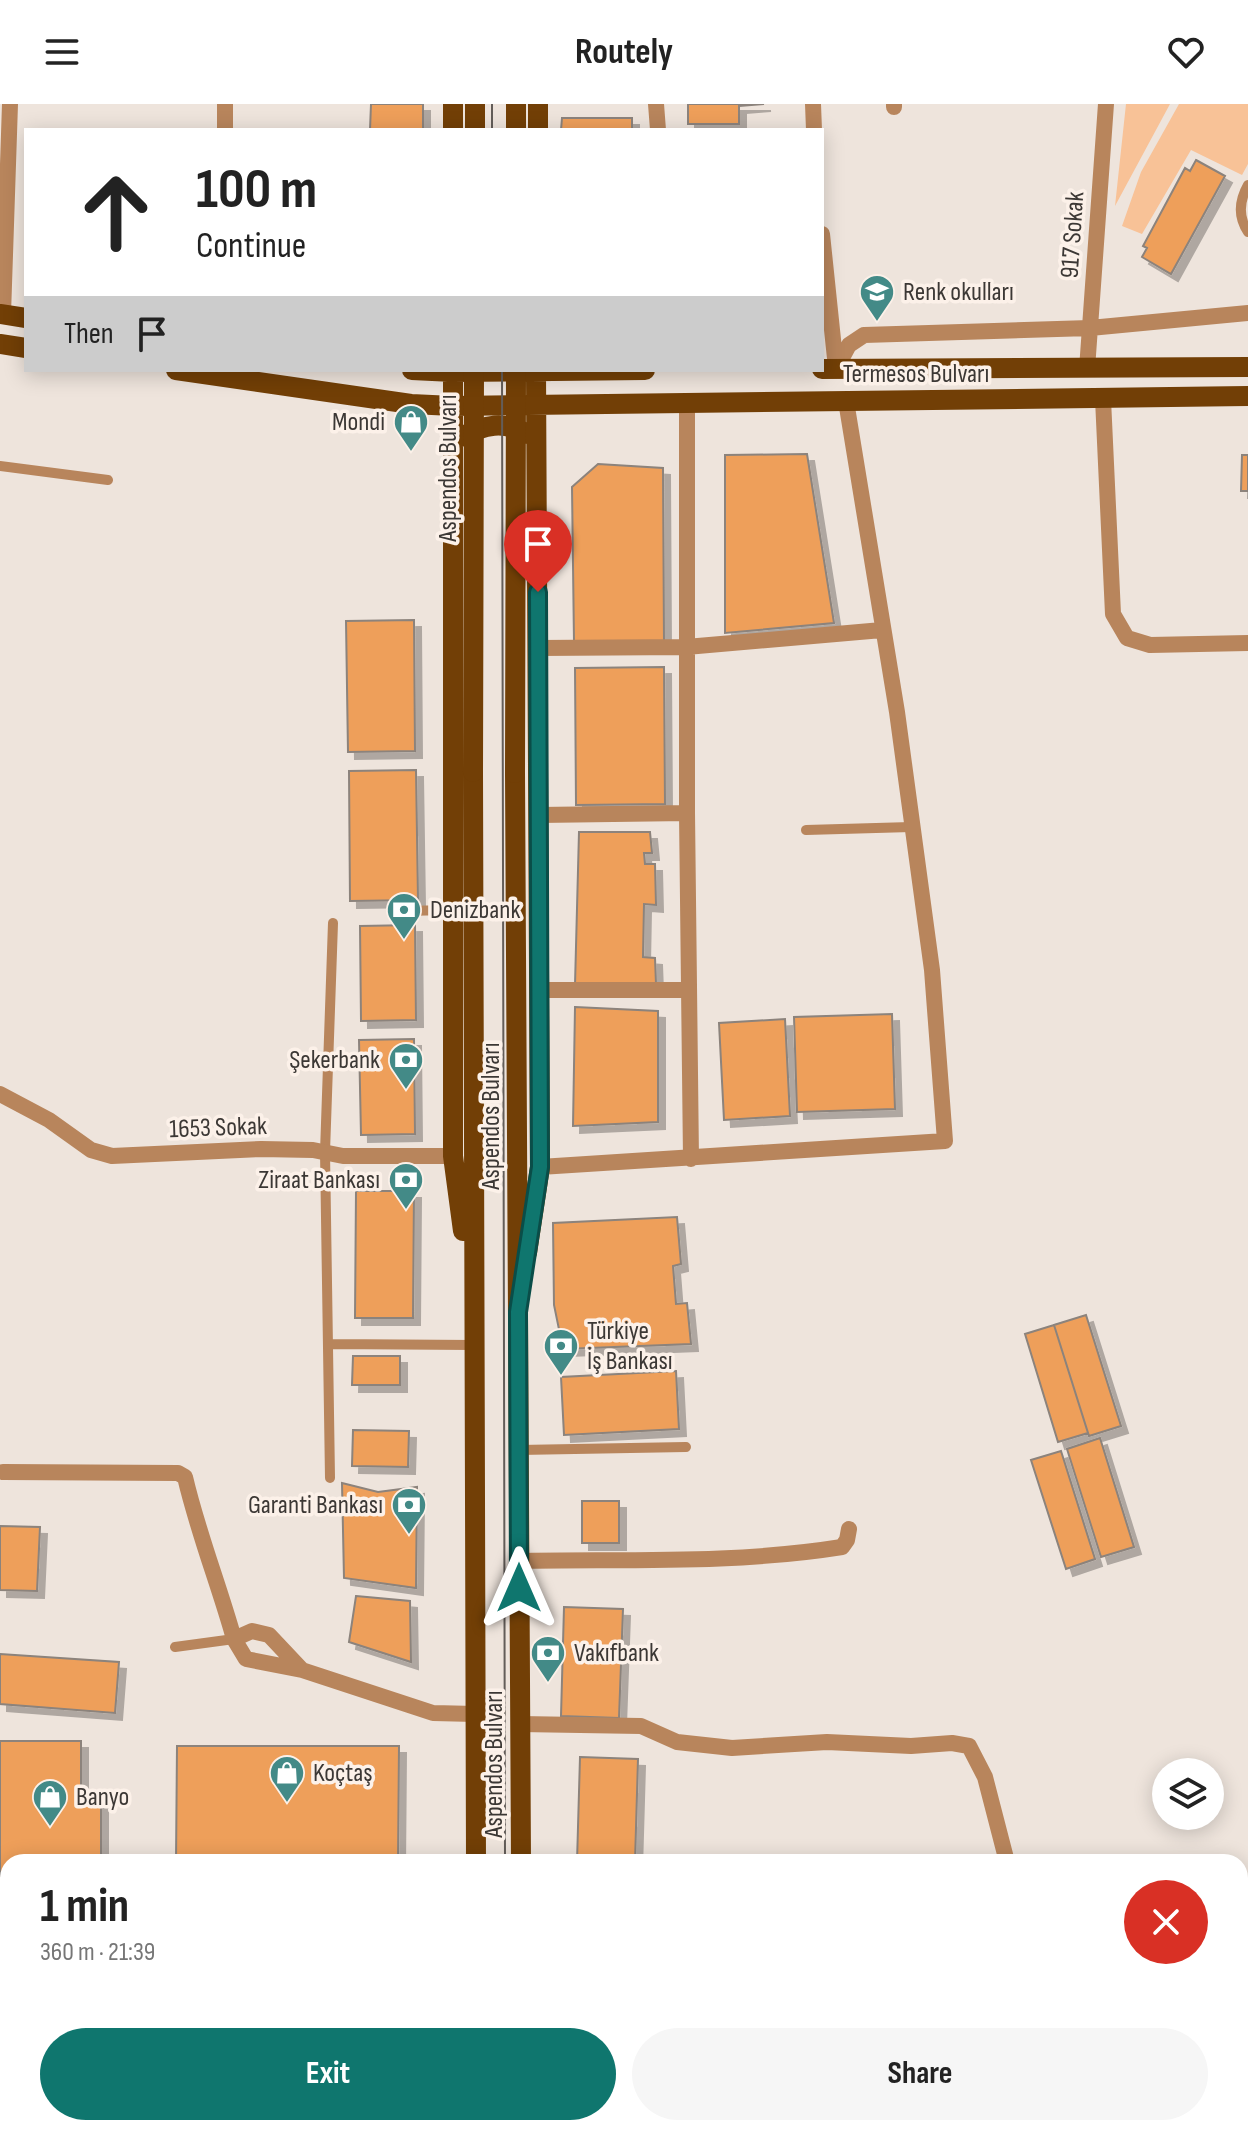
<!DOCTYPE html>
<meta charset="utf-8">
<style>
:root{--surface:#fff;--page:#f6f6f6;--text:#222;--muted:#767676;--accent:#0f766e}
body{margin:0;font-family:"Sofia Sans Condensed",sans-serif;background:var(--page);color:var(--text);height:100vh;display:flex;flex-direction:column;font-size:30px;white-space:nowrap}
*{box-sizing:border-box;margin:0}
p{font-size:26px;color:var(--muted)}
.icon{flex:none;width:44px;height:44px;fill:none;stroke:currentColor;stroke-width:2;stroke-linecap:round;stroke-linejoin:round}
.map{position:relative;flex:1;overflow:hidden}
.side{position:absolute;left:0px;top:1750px;width:1248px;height:282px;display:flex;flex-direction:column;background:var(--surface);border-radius:24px 24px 0 0;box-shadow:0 4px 20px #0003}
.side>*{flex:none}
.hud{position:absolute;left:24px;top:24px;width:800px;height:244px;border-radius:0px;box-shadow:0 4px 20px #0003;background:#fff;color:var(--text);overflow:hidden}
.controls{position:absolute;left:1152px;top:1654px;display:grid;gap:16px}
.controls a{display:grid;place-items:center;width:72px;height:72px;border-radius:50%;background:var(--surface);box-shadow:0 4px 20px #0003;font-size:40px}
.pin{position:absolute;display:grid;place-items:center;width:68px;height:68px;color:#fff;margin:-82px -34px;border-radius:50% 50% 50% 0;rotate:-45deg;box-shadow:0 0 8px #0007}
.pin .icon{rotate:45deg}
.me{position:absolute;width:88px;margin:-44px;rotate:0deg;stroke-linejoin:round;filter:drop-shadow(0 0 6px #0008)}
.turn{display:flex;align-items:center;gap:28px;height:168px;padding:0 40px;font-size:36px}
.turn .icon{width:104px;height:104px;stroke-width:2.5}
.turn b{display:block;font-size:56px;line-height:68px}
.then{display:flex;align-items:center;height:76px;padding:0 40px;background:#0003;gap:16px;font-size:30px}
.round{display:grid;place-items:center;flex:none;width:84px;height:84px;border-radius:42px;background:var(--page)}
.headline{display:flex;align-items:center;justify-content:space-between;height:136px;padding:0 40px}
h1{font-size:48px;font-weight:700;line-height:60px}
.button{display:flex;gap:16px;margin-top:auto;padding:16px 40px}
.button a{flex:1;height:92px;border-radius:48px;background:var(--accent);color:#fff;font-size:32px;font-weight:700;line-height:92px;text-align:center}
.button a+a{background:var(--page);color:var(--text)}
header{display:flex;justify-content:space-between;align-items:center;height:104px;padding:0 40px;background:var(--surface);font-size:36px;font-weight:700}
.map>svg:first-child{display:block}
.green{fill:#f8c297}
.building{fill:#ee9f5a;stroke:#8c837c;stroke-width:2;filter:url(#shadow)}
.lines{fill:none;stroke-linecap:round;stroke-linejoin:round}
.service{stroke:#b8855c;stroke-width:10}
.minor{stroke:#b8855c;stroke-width:16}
.primary{stroke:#723f06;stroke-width:20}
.tram{stroke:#635d59;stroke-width:2}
.primary-bridge{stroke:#723f06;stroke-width:20}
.route-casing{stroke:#0a4d48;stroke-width:20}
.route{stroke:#0f766e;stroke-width:14}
.labels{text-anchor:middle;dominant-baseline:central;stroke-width:7;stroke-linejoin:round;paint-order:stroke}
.street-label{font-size:26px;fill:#3c3835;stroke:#fcf1e9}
.poi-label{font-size:26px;fill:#3c3835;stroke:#fcf1e9;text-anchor:start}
</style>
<header><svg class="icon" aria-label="menu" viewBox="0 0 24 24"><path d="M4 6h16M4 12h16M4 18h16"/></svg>Routely<svg class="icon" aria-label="heart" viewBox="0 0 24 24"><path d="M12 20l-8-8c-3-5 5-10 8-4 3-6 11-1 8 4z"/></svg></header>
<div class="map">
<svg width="1248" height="2031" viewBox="0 0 1248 2031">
<defs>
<filter id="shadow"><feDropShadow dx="7" dy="7" stdDeviation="0" flood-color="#0004"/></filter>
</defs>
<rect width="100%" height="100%" fill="#eee4dc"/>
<path class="green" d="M1126 0H1170L1115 102Z
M1179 0H1248V60L1242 71 1191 46 1142 130 1122 122 1141 68Z"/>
<path class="building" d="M371 0H423V26H370Z
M688 0H764L739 2V20H688Z
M562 14H632V26H561Z
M1196 56 1225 72 1171 170 1142 153 1147 144 1143 142 1185 64 1190 67Z
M807 350 834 519 725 529V351Z
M1242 351H1248V387H1241Z
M598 360 663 364 664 538H574L572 383Z
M414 516 415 647 348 648 346 517Z
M664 563 665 700 576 701 575 564Z
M416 666 418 796 350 797 349 667Z
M579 728H650L652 749H644L645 760H655L656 801 644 800 643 853 655 854 656 880 575 881Z
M415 821 416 916 361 917 360 822Z
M575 903 658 907V1018L573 1022Z
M892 910 895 1005 797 1008 794 913Z
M785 915 790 1012 724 1016 719 919Z
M414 935 415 1030 361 1031 359 936Z
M356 1087H414L413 1214H355Z
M677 1113 681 1160 673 1162 676 1200 687 1199 691 1240 563 1245 554 1201 553 1119Z
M1086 1211 1121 1322 1089 1332 1054 1221Z
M1054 1221 1088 1329 1058 1338 1025 1230Z
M353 1252H400V1281H352Z
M676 1267 679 1325 564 1331 561 1273Z
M353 1326 409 1327 408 1363 352 1362Z
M1100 1334 1134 1443 1101 1453 1067 1345Z
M1061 1347 1095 1455 1066 1465 1031 1356Z
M342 1379 378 1388 417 1383 416 1484 344 1474Z
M582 1397H619V1439H582Z
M0 1422 40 1423 37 1487 0 1486Z
M356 1492 410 1497 411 1558 349 1538Z
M564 1503 623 1505 619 1614 561 1612Z
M0 1550 119 1558 115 1609 0 1600Z
M0 1637H81V1690H101V1758H8V1772H0Z
M177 1642H399L398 1758H176Z
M580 1653 638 1655 635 1758H577Z
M1248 1827V1863L1240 1864V1828Z
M1248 2010V2031H1215L1213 2024H1240V2012Z
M355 2024H411L412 2031H355Z
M853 2024H957L906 2031H854Z"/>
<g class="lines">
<path class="service" d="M1248 81C1239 97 1238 113 1248 128
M0 362 108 376
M806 726 911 723
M401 807 453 806
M328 1240 473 1241
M519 1346 686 1343
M330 1374 325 1048 333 819
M175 1543 234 1535"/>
<path class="minor" d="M656 0 658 26
M813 0 814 26
M894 3V0
M225 26V0
M822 130 836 264
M3 211 10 0
M836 265 849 241 864 231 1090 224 1248 209
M1087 265 1106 0
M1103 295 1113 510 1127 534 1150 541 1248 539
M687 299V709L691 1055
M539 544 686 543 882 526
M539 711 687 709
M539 886H689
M0 990 49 1016 91 1046 112 1052 261 1045 313 1046 343 1052H453
M540 1063 945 1037 932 866 897 608 846 297
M3 1368 178 1369 185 1373C198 1429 219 1481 234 1535
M519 1457C626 1455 736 1460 842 1443L847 1436 849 1425
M302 1566 269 1531 252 1527 234 1535 246 1555 302 1566 433 1609 475 1610
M520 1620 641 1622 677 1638 732 1644 827 1638 911 1642 952 1639 969 1642 985 1673 1007 1758
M0 1975H8
M327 2031V2024"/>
<path class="primary" d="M453 26V0
M475 26V0
M516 26V0
M538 26V0
M0 210 26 214
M0 240 26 244
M822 265 1248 263
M176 266 411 300 453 302 1248 292
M412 266 453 268 645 266
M453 266V1052L463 1127
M461 333C484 321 504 316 527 330
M473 668 476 1758
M515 669 521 1758
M527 1149 540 1063 536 266
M477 2024V2031
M522 2024V2031"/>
<path class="tram" d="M492 0V26
M502 266 505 1758
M505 2024V2031"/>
<path class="primary-bridge" d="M473 668 474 266
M515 669 516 266"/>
</g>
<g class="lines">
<defs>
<path id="route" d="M519 1484 518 1208 540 1063 538 488"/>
</defs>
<use href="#route" class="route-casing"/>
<use href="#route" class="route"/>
</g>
<defs>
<symbol id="school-pin" viewBox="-11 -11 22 30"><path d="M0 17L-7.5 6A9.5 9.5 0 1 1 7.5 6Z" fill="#438a87" stroke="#fcf1e9"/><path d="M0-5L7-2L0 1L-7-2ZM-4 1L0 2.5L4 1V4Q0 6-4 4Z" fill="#fff"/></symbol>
<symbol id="shop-pin" viewBox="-11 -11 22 30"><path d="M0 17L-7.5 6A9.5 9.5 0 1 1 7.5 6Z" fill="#438a87" stroke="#fcf1e9"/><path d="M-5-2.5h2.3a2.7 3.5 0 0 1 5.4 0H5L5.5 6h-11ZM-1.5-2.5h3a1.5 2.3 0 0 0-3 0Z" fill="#fff"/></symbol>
<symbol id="bank-pin" viewBox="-11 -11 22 30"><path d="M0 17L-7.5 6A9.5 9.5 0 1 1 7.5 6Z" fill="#438a87" stroke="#fcf1e9"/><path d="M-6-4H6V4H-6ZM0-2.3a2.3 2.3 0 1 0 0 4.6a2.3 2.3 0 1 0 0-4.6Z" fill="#fff"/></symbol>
</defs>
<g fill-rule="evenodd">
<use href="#school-pin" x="857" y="168" width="40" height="54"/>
<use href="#shop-pin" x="391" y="298" width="40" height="54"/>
<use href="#bank-pin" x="384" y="786" width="40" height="54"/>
<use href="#bank-pin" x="386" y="936" width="40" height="54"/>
<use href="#bank-pin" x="386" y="1056" width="40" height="54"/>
<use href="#bank-pin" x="541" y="1222" width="40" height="54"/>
<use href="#bank-pin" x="389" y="1381" width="40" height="54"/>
<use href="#bank-pin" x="528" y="1529" width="40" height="54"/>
<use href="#shop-pin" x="267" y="1649" width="40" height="54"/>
<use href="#shop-pin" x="30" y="1673" width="40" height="54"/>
</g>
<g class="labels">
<g class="street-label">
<text transform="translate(1073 131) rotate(-86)">917 Sokak</text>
<text x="916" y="270">Termesos Bulvarı</text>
<text transform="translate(448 364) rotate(-90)">Aspendos Bulvarı</text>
<text transform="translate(491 1012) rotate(-90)">Aspendos Bulvarı</text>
<text transform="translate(218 1024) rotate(-2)">1653 Sokak</text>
<text transform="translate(494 1660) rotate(-90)">Aspendos Bulvarı</text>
</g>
<g class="poi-label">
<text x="903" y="188">Renk okulları</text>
<text x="385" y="318" text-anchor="end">Mondi</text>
<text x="430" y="806">Denizbank</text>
<text x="380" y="956" text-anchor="end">Şekerbank</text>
<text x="380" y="1076" text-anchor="end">Ziraat Bankası</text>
<text x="587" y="1227">Türkiye<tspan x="587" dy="30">İş Bankası</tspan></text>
<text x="383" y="1401" text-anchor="end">Garanti Bankası</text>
<text x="574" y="1549">Vakıfbank</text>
<text x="313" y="1669">Koçtaş</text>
<text x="76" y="1693">Banyo</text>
</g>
</g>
</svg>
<div class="controls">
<a><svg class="icon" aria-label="layers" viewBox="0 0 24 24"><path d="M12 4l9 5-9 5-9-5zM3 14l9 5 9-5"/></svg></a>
</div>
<div class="pin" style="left:538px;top:488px;background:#d93025"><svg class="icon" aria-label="arrive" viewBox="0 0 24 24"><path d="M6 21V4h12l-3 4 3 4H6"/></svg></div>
<svg class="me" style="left:519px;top:1484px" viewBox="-20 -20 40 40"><path d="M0-17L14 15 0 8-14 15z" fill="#0f766e" stroke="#fff" stroke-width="4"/></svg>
<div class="hud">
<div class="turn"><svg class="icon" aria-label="ahead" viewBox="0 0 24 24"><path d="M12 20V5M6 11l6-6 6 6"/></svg><div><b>100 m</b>Continue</div></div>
<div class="then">Then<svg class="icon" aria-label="arrive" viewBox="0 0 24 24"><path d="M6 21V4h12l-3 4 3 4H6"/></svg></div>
</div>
<section class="side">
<div class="headline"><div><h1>1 min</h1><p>360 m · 21:39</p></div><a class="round" style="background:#d93025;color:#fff"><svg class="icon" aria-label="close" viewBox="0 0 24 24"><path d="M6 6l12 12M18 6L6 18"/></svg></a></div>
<div class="button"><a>Exit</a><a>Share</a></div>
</section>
</div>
